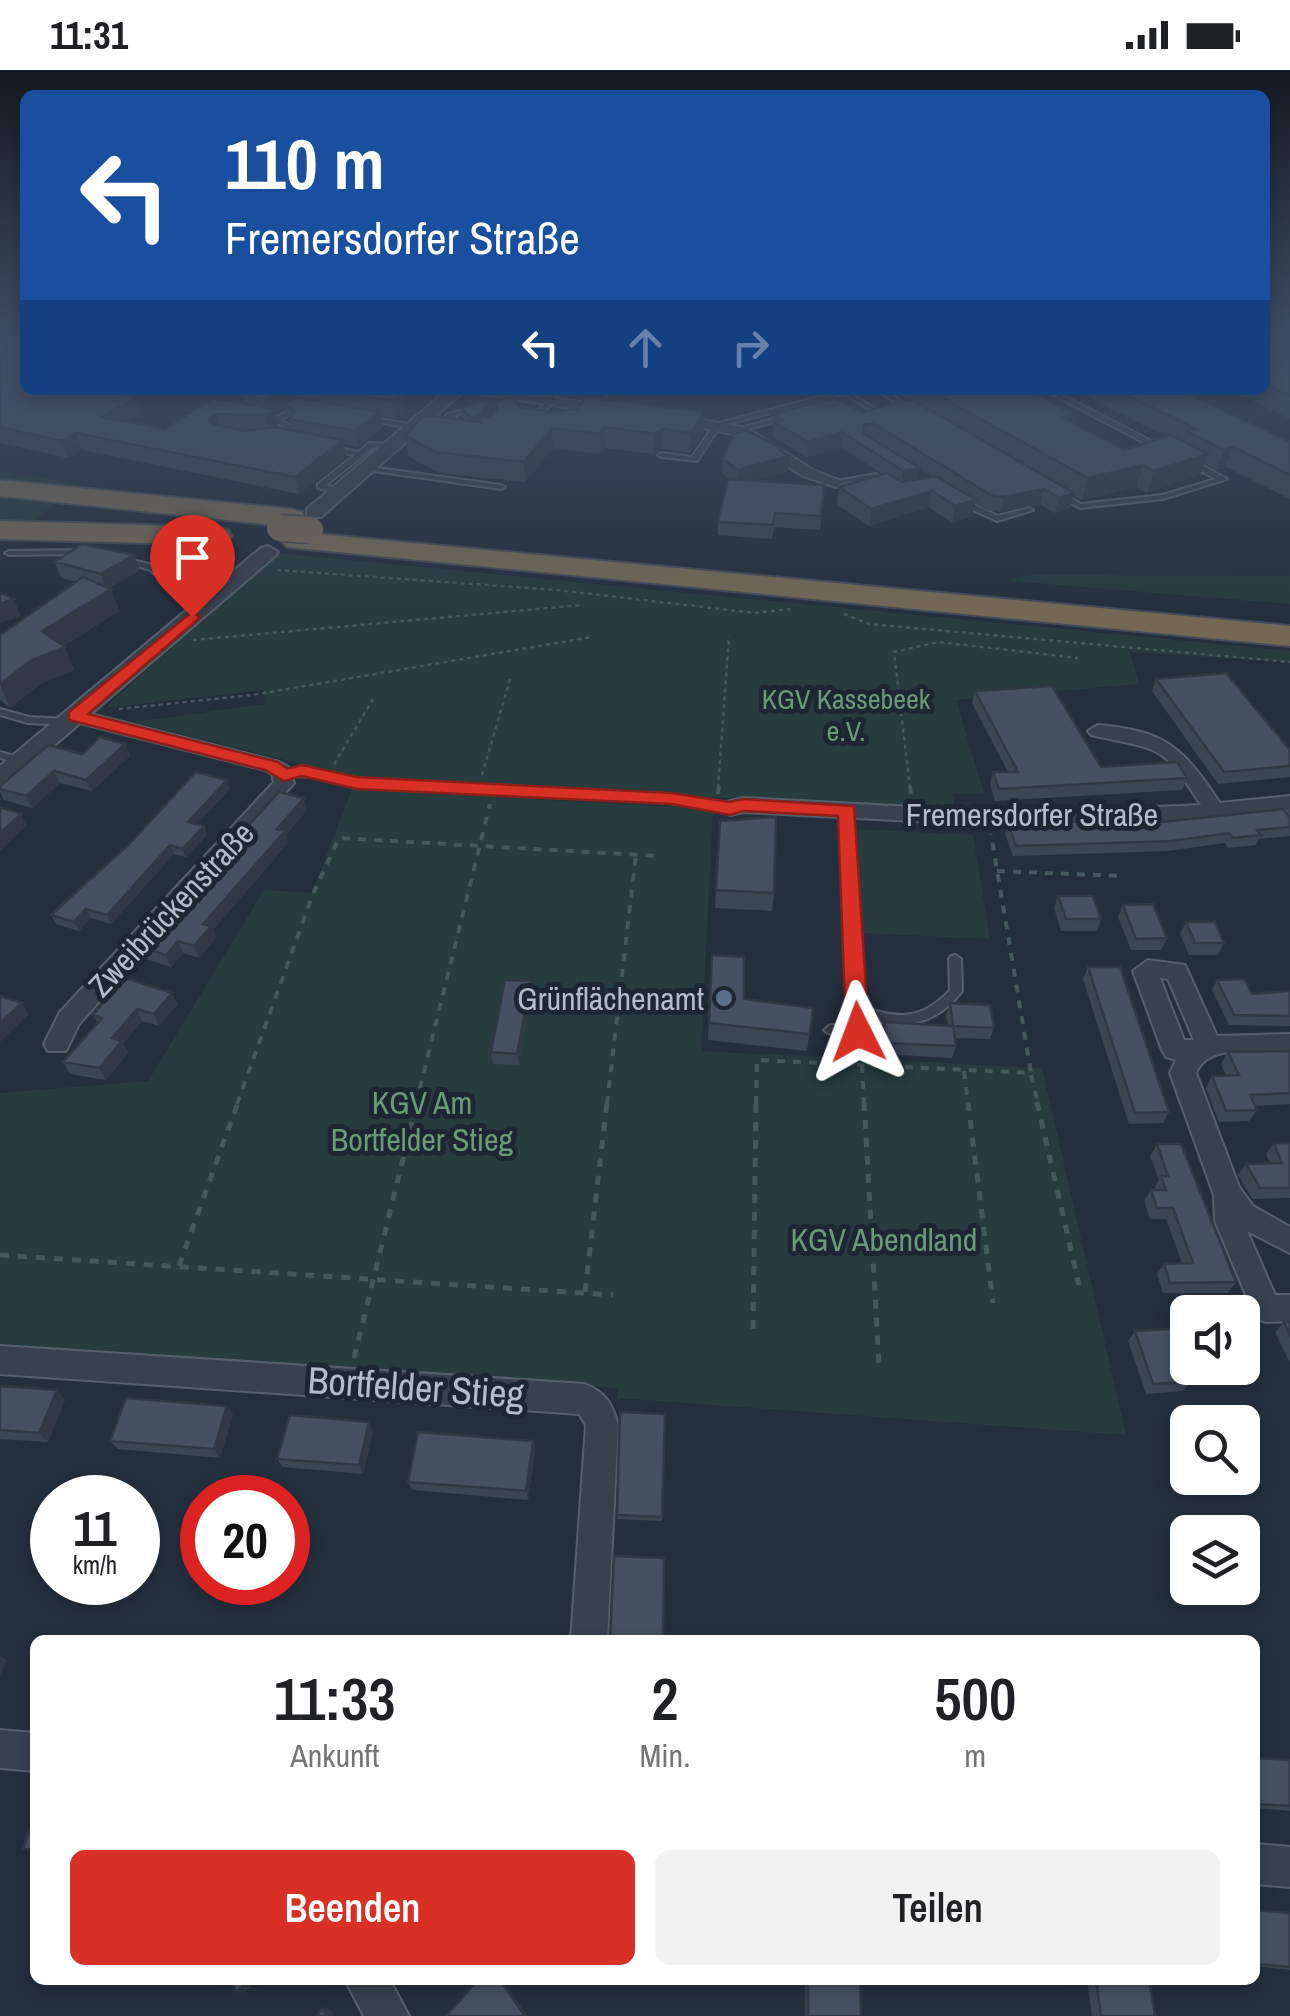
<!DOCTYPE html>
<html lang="de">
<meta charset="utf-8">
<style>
:root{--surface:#fff;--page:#f2f2f2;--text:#202124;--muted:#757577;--accent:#d93025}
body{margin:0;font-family:"Archivo Narrow",sans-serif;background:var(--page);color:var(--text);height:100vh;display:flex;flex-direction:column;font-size:38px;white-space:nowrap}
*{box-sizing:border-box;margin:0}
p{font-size:32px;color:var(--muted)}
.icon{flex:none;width:55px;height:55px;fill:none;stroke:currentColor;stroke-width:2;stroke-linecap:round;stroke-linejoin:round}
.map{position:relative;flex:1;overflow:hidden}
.sheet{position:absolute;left:30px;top:1565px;width:1230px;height:350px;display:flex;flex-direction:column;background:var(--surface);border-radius:15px;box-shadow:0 5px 15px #0003}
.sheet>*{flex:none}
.banner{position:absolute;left:20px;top:20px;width:1250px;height:305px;border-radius:15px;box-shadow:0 5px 15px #0003;background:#1a4fa0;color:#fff;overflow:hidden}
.fabs{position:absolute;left:1170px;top:1225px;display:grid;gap:20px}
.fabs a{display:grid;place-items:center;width:90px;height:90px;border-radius:15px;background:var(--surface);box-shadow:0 5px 15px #0003;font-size:50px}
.speed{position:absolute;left:30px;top:1405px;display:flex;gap:20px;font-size:50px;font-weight:700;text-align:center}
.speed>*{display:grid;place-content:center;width:130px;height:130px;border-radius:50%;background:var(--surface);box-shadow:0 5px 15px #0003;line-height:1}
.speed small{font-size:25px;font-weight:400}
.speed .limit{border:15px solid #d22;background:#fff;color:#111}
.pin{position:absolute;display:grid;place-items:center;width:85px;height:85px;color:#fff;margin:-102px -42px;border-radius:50% 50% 50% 0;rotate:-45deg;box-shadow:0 0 10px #0007}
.pin .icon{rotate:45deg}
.me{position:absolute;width:110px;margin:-55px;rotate:357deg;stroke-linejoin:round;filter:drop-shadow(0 0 8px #0008)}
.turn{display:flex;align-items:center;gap:35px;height:210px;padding:0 40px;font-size:45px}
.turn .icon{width:130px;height:130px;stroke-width:2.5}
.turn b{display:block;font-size:70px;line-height:85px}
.lanes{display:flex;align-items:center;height:95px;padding:0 40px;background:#0003;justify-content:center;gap:50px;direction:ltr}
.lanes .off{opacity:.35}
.eta{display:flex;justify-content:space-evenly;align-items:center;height:170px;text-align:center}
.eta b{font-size:60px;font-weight:600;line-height:70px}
.action{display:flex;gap:20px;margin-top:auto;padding:20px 40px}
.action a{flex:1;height:115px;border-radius:15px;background:var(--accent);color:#fff;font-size:40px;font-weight:600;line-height:115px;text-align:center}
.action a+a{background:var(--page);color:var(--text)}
.status{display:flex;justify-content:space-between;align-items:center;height:70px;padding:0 50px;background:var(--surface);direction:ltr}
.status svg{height:28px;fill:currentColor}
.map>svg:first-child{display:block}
.green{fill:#263c3f}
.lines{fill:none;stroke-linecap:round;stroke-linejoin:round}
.service-casing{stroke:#565f6c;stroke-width:4}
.minor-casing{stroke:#565f6c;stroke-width:4}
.tertiary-casing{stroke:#565f6c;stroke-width:4}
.motorway-casing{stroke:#434c59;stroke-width:4}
.path-far2{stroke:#44595c;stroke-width:2.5;stroke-dasharray:4 4;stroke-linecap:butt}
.path-far1{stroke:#44595c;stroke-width:4;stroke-dasharray:8 8;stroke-linecap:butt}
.path{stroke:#44595c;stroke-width:5;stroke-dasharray:9 9;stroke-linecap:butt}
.service{fill:#38414e;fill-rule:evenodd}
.minor{fill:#38414e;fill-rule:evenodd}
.tertiary{fill:#38414e;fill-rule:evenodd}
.motorway{fill:#746855;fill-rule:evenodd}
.motorway-bridge-casing{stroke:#434c59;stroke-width:29;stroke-linecap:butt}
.motorway-bridge{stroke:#746855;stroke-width:26}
.wall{fill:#3b4654;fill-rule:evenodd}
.shaded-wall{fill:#303945}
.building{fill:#455162;stroke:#303945;stroke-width:2.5}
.route{fill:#d93025;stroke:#8d1f18;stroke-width:2.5}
.service-dot{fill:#5c6f8a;stroke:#1d2633;stroke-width:4}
.labels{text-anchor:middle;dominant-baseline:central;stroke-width:10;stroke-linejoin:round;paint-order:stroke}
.far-park-label{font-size:28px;fill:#6b9a76;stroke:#1d2633}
.street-label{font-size:32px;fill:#b4bcc9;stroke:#1d2633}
.poi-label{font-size:32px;fill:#b4bcc9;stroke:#1d2633;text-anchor:end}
.park-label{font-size:32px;fill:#6b9a76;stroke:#1d2633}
.near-street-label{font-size:38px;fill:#b4bcc9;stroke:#1d2633}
</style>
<div class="status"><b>11:31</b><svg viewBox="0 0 49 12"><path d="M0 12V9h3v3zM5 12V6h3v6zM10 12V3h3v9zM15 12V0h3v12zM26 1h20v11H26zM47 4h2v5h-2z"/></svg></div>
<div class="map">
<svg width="1290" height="1946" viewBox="0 0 1290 1946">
<rect width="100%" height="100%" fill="#242f3e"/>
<path class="green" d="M0 401 79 414 17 466 0 467Z
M276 483 1290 581V592L1130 582 1139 614 956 630 984 724H952L955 740 360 709 134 652 265 634 263 620 105 638Z
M1030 505 1290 506V534L1009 511Z
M352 719 713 739 701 981 1042 998 1126 1365 618 1328 617 1318 0 1276V1023L148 1011 264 820 312 823Z
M854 759 973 765 990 869 860 863Z"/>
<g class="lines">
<defs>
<path id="service" d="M11 272 17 273 7 282 25 283V287L0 286V282Z
M393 320H400L396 323Z
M554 320H561L534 354H530V352Z
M845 320 883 343 878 344 844 324 720 356 697 391 662 387 658 385 662 383 692 387 715 354Z
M876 320H884L914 339 909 340Z
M1044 320H1052L1165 378 1158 380Z
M297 336 302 337 280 350 295 358 281 370H275V366L286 358 271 350Z
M472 336 477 337 454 346 464 355V359H458L446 345Z
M788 345 791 347 790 348 737 362 733 360Z
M368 347 414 355 418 357 414 359 366 350 364 349Z
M369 373 392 374 396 376 392 378 374 377 326 415 341 420V424L318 418V414L355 385 326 380V376L359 382Z
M1185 389H1191L1227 409 1163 429 1080 438 1054 424 1061 422 1081 434 1162 425 1216 409 1185 393Z
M363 396 501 415 505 417 501 419 366 400H363Z
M875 404 889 412V416H883L874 408 836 414 832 412Z
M959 430H965L998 446 1029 438 1033 440 997 451 959 434Z
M86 480H89V484L9 485 5 483 9 481Z
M118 486 156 496 165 504 225 522 221 525 159 508 150 500 118 490Z
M0 639 29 647 68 649 73 652 68 655 28 653 0 645Z
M0 682 25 689 26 691 21 694 0 688Z
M302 698 357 710 671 726 730 735 735 738 730 741C613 723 493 723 375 717 344 716 315 701 284 708L279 705 280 703Z
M848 738 853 741 863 937C900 950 923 949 950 920L949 889 951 886 955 885 961 889 962 921C935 956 904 960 863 947L864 961C856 969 832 968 824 960L830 955 852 956 843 741Z"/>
<path id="minor" d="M0 272H25V277H0Z
M455 320H492L610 336 617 340 610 344Z
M675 345 747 358 813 400 844 412 836 417 803 406 738 365 670 352V346Z
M75 640 279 692 288 697 294 713 79 954 66 981H48L44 974 60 942 274 712 272 704 265 700 68 650V642Z
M1098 655C1167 661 1183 678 1220 733L1290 726V740L1170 752 1026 757 743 742 730 745 720 738 723 733 743 728 1026 743 1201 735C1159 671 1161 681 1091 665L1088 661Z
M1148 890 1185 895 1217 966 1290 964V984C1262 983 1209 971 1196 1003L1239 1117 1253 1136 1290 1157V1183L1247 1161 1275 1225H1290V1251L1266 1252 1256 1249 1215 1151 1214 1125 1170 1003 1176 990 1166 987 1162 980 1133 901ZM1160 908 1168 909 1194 970H1184Z
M0 1276 585 1314C606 1323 612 1333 618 1355L607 1570H571L586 1355 579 1344 0 1304Z
M0 1660 35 1663V1701L0 1698Z
M1255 1774 1290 1777V1817L1255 1814Z
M345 1910H390L409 1946H364Z"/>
<path id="tertiary" d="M447 320H465L321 447H307V439Z
M268 476 278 482 275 486 9 714 0 717V696L261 478Z"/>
<path id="motorway" d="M0 410 292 439 302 442 306 448 302 454 292 457 0 426Z
M0 451 218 457 228 460 232 466 228 472 218 475 0 469Z
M297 462 1290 556V576L287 477 282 471 287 465Z"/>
</defs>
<use href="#service" class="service-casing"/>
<use href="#minor" class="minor-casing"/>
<use href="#tertiary" class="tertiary-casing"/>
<use href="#motorway" class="motorway-casing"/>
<path class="path-far2" d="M277 500 557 520 755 543 790 539
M844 544 869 554 1290 592
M193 570 582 535
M119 639 252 625 592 567
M334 694 373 629
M482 705 510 609
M718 718 729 566
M910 718 894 582 939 572 1078 588"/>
<path class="path-far1" d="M910 716 911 725
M718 724 719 716
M997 801 1122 806
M862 995 864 1034
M964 1001 968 1034
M1031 1005 1038 1034
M237 1034 313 824 339 768 659 786
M416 1034 490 734
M607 1034 636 785
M756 1034 757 990 1031 1003 991 764"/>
<path class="path" d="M864 1032 879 1295
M968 1032 993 1233
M1037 1032 1079 1215
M0 1185 613 1225
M179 1196 238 1032
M585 1222 607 1032
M753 1259 756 1032
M354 1288 417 1032"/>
<use href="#service" class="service"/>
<use href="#minor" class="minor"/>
<use href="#tertiary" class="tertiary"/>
<use href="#motorway" class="motorway"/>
<defs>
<path id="motorway-bridge" d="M280 458 310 460"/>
</defs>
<use href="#motorway-bridge" class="motorway-bridge-casing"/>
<use href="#motorway-bridge" class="motorway-bridge"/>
</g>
<path class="wall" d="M1265 272H1290V349L1243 326 1213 335 1290 372V429L1226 397 1217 400 1204 393 1200 405 1147 423 1136 417 1082 430 1073 425 1070 438 1055 443 1040 434 1001 442 987 440 975 433 972 446 952 453 929 437 869 456 837 434 839 417 883 404 840 377 807 387 773 367V344L863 342 907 330 888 320H1027L1074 353 1124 380 1166 366 1074 320H1265ZM920 399 932 406 918 409Z
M0 289 25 320 137 327 142 344 128 352 165 359 248 334 233 320H390L403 322 405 339 394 348 381 346 383 357 358 377 344 374 346 387 299 424 82 380 68 388 0 373ZM285 338 288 350 290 351 292 360 278 358 275 343Z
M597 320H653L612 330 705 342 704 362 690 383 662 379 654 384 605 378 600 384 553 378 525 412 439 403 408 386 405 366 463 350 460 337 501 331 521 337 550 342 577 339 610 330Z
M783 382 789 386 788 401 754 410 824 415 820 460 774 457 772 469 718 465V452L729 409 722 404 723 389Z
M134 485 140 500 109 518 111 519 119 541 64 576 74 600 42 613 10 638 0 630V565L77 512 61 508 55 492Z
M1156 609 1290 680V707L1218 714 1152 621Z
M975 621 1101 697 1187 708 1182 720 995 731 990 714 993 702H1008L972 633Z
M125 674 130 686 92 721 60 713 32 738 4 730 0 722V716L82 684Z
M230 719 197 754 204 756 207 765 186 787 174 784 111 854 91 848 79 861 56 854 51 845Z
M304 728 307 740 286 765 288 773 213 860 216 868 199 888 183 883 171 897 143 888 137 876Z
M1288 738H1290V766L1259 769 1256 775 1228 778 1225 773 1168 781 1013 786 1005 764 1008 754 1163 752 1286 743Z
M720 751 774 823 772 841 715 838Z
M1058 826 1101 849 1097 861H1061L1054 838Z
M1123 835 1167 868 1161 880H1131L1118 847Z
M1186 852 1224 873 1218 885H1189L1180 864Z
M712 885 744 929 813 938 807 981 708 970Z
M1088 897 1169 1042 1163 1053 1129 1054 1083 909Z
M1217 910 1252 924 1290 921V956L1229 955 1212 920Z
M531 911 532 923 519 995 493 994 491 982Z
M950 933 994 958 990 969 954 968 956 976 952 988 883 984 881 964 884 952 948 956 946 945Z
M178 934 159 956 142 951 123 974 128 983 106 1010 70 1004 63 992 98 953 93 945Z
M1290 981V1034L1255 1036 1257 1040 1249 1051 1219 1052 1206 1018 1212 1006 1226 1005 1221 994 1228 982Z
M1274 1073H1290V1128L1252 1129 1238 1105 1246 1094 1270 1093 1266 1084Z
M1157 1074 1236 1212 1228 1223H1163L1157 1204 1164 1194 1182 1193 1166 1149H1150L1144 1131 1151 1120H1156L1155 1117 1159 1110 1150 1086Z
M1284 1252H1290V1293L1275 1262Z
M1188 1258V1298H1235L1233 1300 1188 1303 1191 1312 1183 1321 1146 1324 1128 1271 1135 1261Z
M0 1316 65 1330 48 1372 0 1369Z
M227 1336 233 1345 220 1388 118 1379 110 1371Z
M620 1342 665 1344 662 1451 617 1449Z
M373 1361 363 1404 283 1397 277 1389Z
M533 1371 535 1380 528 1430 412 1420 408 1412Z
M1255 1688 1290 1690V1741L1255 1738Z
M1255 1840 1290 1843V1900L1255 1896Z
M805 1910H860L861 1946H805Z
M1087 1910H1108L1155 1946H1092Z"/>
<path class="shaded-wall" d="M284 320H295L298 331 284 334 285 338 275 343 279 358 269 362 264 335 265 330Z
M611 320H653L611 330Z
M1207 320H1245L1243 326 1185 344 1191 325Z
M403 322 405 339 394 348 392 331Z
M137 327 142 344 108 364 102 347Z
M501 328V338L484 347 483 337Z
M380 342 383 357 358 377 355 361Z
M705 342 704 362 690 383 691 363Z
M217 344 222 361 213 366 209 349Z
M604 357 605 378 600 384V364Z
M552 358 553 378 525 412 524 392Z
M663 359 662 379 654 384 655 364Z
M842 362 840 377 807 387 808 372Z
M76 363 82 380 68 388 62 371Z
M343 370 346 387 299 424 295 407Z
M1233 377 1226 397 1217 400 1224 380Z
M783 379V388L789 386 788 401 737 415 738 400Z
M1208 384 1200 405 1147 423 1154 401Z
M1143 395 1136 417 1082 430 1088 408Z
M920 398 918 413 901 416 903 401Z
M1044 419 1040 434 1001 442 1004 427Z
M932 421 929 437 869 456 871 439Z
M1074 423 1070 438 1055 443 1059 428Z
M976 430 972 446 952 453 955 436Z
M134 485 140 500 106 519 101 504Z
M111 519 119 541 59 579 65 577 74 600 42 613 10 638 0 614 42 561Z
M14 529 21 547 0 553V534Z
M125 674 130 686 92 721 86 710Z
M54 701 60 713 32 738 26 726Z
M227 710 230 719 191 760 188 752Z
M304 728 307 740 286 765 288 773 213 860 216 868 199 888 194 876 203 854 277 759Z
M21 744 27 755 0 781V763Z
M204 756 207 765 186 787 182 779Z
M170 775 174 784 111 854 107 845Z
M86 839 91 848 79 861 74 852Z
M178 871 183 883 171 897 166 885Z
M531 911 532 923 519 995 517 984Z
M172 923 178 934 159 956 154 944Z
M22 933 29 944 0 972V953Z
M137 939 142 951 123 974 128 983 106 1010 99 998 112 968Z
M57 1320 65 1330 48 1372 39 1363Z
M227 1336 233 1345 220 1388 214 1379Z
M369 1352 373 1361 363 1404 359 1395Z
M533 1371 535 1380 528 1430 526 1421Z
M0 1586 7 1590 0 1607Z
M248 1910H257L245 1923 237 1922Z
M500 1910H502L528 1946H525Z
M322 1939 331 1940 334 1946H327Z"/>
<path class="building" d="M1265 272H1290V326L1265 314Z
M7 285 25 288V320H101L137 327 102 347 165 359 214 328 265 338 246 320H284L265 330 264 335 275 341 266 346 217 344 209 349 212 354 245 361 274 357 343 370 295 407 76 363 62 371 0 357V289Z
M325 320H390L403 322 392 331Z
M928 320H1027L1076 345 1064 348 1124 380 1171 365 1208 384 1154 401 1143 395 1088 408Z
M1117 320H1207L1191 325 1290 372V405L1233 377 1224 380 1187 361 1196 359Z
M510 326 521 337 550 342 577 339 586 327 705 342 691 363 663 359 655 364 604 357 600 364 552 358 524 392 436 382 405 366 424 345 480 352 477 349 489 347 497 340 496 333Z
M295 327 380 342 355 361 289 349 295 341 284 334Z
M501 328 483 337V345L471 348 460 337Z
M834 328 863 342 911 329 1074 423 1059 428 1044 419 1004 427 991 425 874 354 863 355 864 364 920 398 903 401 842 362 808 372 774 352 782 350 773 344Z
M746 360 783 379 780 380 789 386 738 400 723 389 733 364Z
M887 403 902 412 936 406 976 430 955 436 932 421 871 439 839 417Z
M728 409 824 415 821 446 775 443 773 455 718 452Z
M82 474 134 485 101 504 55 492Z
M83 507 111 519 42 561 65 577 32 590 0 614V565Z
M0 522 14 529 0 534Z
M1226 603 1290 680V696L1224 702 1156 609Z
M1052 616 1101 697 1177 692 1187 708 999 719 993 702H1018L975 621Z
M100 667 125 674 86 710 54 701 26 726 0 719V716L48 675 82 684Z
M196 702 227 710 188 752 204 756 182 779 170 775 107 845 86 839 74 852 51 845 128 775Z
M279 722 304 728 277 759 285 761 203 854 211 856 194 876 178 871 166 885 137 876Z
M0 737 21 744 0 763Z
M1283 739 1290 748V757L1257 760 1261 765 1233 768 1229 763 1172 771 1016 776 1008 754 1161 749 1163 752Z
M776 747 774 823 716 820 720 751Z
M1058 826H1093L1101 849H1066Z
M1153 834 1167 868 1136 869 1123 835Z
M1186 852H1215L1224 873H1195Z
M712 885 744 887V929L813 938 810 964 709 953Z
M1088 897H1120L1169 1042 1135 1043Z
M125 908 172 923 154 944 137 939 112 968 122 971 99 998 63 992 102 948 93 945Z
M1244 909 1252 924 1290 921V946L1234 945 1217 910Z
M505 910 531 911 517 984 491 982Z
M0 926 22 933 0 953Z
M950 933 990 935 994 958 953 956Z
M884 952 953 956 956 976 885 973Z
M1290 981V1023L1250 1025 1257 1040 1226 1041 1212 1006 1239 1005 1228 982Z
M1274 1073H1290V1118H1260L1246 1094 1282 1093Z
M1157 1074H1181L1236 1212 1170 1213 1164 1194 1193 1193 1173 1138H1157L1151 1120H1166L1161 1106H1168Z
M1284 1252H1290V1266Z
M1188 1258V1293L1184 1294 1191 1312 1153 1314 1135 1261Z
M0 1316 57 1320 39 1363 0 1360Z
M126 1328 227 1336 214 1379 110 1371Z
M620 1342 665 1344 662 1447 617 1445Z
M290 1345 369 1352 359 1395 277 1389Z
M418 1362 533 1371 526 1421 408 1412Z
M614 1486 664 1488 663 1570H610Z
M1255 1688 1290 1690V1736L1257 1734 1255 1723Z
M35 1744V1780L23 1779Z
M1255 1840 1290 1843V1897L1255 1894Z
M230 1910H248L237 1922Z
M478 1910H500L525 1946H446Z
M808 1910H860L861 1946H808Z
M1096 1910 1150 1914 1155 1946H1101Z
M322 1939 327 1946H316Z"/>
<linearGradient id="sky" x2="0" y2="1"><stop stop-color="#141a22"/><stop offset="0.5" stop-color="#3f4d63"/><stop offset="1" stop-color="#3f4d63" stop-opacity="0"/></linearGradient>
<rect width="1290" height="545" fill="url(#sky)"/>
<path class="route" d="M192 542 200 547 197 550 88 644 278 692 287 699 302 695 357 707 671 723 730 732 743 729 854 736 869 962 866 968H850L846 962 838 746 743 741 730 745 671 734 357 719 302 706 284 711 265 700 69 650V642Z"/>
<circle class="service-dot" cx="724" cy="928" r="10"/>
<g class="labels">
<g class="far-park-label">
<text x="846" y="629">KGV Kassebeek<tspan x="846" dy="32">e.V.</tspan></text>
</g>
<g class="street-label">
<text x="1032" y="744">Fremersdorfer Straße</text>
<text transform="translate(171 839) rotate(-47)">Zweibrückenstraße</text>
</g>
<g class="poi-label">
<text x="704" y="928">Grünflächenamt</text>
</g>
<g class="park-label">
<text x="422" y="1032">KGV Am<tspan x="422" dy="37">Bortfelder Stieg</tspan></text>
<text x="884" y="1169">KGV Abendland</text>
</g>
<g class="near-street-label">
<text transform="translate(416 1317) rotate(4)">Bortfelder Stieg</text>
</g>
</g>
</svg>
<div class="fabs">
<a><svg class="icon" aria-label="sound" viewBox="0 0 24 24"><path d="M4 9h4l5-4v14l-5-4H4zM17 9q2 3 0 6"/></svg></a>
<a><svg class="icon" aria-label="search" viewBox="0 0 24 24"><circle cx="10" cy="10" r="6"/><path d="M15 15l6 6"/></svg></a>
<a><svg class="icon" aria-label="layers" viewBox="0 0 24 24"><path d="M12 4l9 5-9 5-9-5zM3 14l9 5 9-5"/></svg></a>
</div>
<div class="speed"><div>11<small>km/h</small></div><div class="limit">20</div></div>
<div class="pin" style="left:192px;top:547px;background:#d93025"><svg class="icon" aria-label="arrive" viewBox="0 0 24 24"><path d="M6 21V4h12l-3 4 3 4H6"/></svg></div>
<svg class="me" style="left:858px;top:962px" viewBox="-20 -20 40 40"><path d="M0-17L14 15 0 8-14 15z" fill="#d93025" stroke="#fff" stroke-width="4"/></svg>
<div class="banner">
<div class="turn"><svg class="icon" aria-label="left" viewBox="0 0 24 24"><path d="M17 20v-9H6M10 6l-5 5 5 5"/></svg><div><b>110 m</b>Fremersdorfer Straße</div></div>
<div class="lanes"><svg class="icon" aria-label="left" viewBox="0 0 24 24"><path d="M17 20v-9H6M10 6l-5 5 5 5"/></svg><svg class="icon off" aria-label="ahead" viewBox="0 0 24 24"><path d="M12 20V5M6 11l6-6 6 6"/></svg><svg class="icon off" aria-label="right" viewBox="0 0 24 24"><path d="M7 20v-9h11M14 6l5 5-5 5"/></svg></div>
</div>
<section class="sheet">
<div class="eta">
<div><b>11:33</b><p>Ankunft</p></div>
<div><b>2</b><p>Min.</p></div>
<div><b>500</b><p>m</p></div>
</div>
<div class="action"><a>Beenden</a><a>Teilen</a></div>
</section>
</div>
